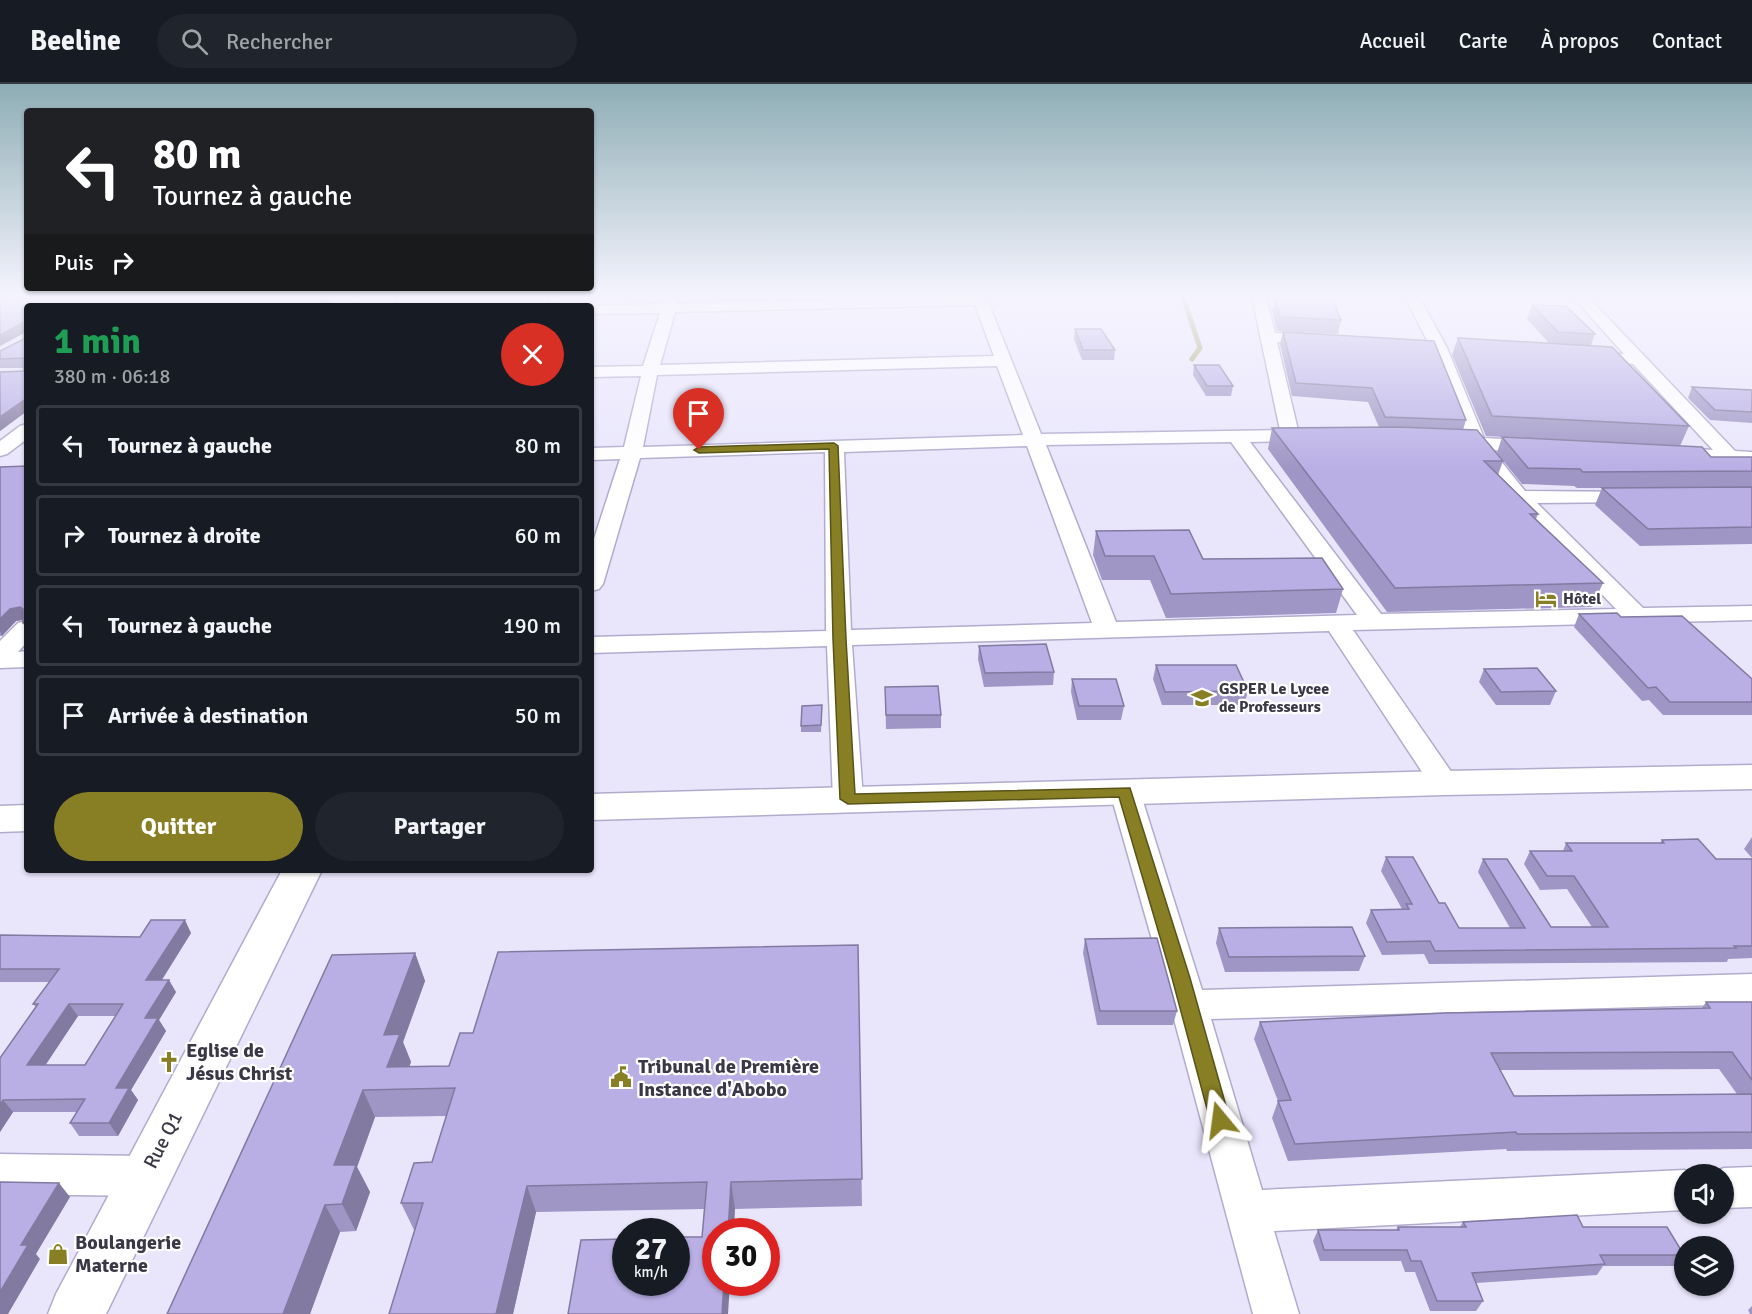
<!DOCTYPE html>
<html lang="fr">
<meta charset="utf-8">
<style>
:root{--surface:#171b24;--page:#20242c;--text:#f1f3f6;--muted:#9ea1a6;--line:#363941;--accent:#887f25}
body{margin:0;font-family:Signika,sans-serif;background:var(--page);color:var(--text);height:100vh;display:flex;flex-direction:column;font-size:22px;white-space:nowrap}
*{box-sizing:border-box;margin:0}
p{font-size:20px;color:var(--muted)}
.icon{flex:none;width:33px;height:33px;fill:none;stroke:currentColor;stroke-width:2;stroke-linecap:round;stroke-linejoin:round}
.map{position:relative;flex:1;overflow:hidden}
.details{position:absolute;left:24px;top:219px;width:570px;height:570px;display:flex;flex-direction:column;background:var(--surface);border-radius:6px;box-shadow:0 2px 4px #0004}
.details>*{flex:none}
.top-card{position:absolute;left:24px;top:24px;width:570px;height:183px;border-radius:6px;box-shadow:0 2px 4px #0004;background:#202124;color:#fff;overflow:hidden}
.fabs{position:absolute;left:1674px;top:1080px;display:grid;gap:12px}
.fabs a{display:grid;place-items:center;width:60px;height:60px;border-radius:50%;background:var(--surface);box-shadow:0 2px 4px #0004;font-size:30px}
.speed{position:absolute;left:612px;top:1134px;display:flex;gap:12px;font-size:30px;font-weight:700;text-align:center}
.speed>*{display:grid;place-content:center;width:78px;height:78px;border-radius:50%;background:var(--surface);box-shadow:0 2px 4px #0004;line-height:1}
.speed small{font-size:15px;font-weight:400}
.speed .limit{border:9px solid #d22;background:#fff;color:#111}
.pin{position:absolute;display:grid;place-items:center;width:51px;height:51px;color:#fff;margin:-62px -26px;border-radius:50% 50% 50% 0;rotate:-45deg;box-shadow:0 0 6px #0007}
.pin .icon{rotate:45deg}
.me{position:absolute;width:66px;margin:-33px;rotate:344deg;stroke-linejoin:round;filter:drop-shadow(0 0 4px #0008)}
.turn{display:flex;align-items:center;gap:21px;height:126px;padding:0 30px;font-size:27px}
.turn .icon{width:78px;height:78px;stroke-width:2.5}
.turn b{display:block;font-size:42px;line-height:51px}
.then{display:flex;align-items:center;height:57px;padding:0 30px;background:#0003;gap:12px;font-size:22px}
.round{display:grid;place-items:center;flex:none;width:63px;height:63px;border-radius:32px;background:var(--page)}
.headline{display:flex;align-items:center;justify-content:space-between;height:102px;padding:0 30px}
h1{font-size:36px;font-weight:800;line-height:45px;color:#1e9e55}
.primary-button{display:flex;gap:12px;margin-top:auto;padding:12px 30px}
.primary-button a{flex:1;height:69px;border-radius:36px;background:var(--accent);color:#fff;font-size:24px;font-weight:800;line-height:69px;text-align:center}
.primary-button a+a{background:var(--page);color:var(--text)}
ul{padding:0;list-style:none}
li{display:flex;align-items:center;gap:18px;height:81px;margin:0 12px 9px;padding:0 18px;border:3px solid var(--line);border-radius:6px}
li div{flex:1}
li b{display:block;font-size:22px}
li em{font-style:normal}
header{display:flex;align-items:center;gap:36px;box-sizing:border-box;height:84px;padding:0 30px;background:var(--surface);border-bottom:2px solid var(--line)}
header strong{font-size:28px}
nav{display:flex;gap:33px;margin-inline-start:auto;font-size:21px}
.search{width:420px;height:54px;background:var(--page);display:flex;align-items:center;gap:15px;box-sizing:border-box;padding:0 21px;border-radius:33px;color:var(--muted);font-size:22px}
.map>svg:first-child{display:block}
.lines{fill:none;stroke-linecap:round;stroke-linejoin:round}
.stream{stroke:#a7a269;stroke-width:5}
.minor-casing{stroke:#b1abcd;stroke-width:3}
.tertiary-casing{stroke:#b1abcd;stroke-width:3}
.minor{fill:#fff;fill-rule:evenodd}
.tertiary{fill:#fff;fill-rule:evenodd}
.wall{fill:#9f96c5;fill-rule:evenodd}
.shaded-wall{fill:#827aa0}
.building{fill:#b9afe5;stroke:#827aa0;stroke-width:1.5;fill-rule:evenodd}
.route{fill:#887f25;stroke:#585318;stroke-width:1.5}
.labels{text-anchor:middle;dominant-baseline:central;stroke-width:4.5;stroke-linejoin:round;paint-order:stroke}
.poi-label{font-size:16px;font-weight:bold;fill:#3a3846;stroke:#fff;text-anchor:start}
.near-poi-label{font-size:20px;font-weight:bold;fill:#3a3846;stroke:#fff;text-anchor:start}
.near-street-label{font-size:20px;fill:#3a3846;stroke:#fff}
</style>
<header>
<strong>Beeline</strong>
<div class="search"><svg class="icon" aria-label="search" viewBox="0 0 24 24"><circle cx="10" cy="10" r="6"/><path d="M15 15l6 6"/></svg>Rechercher</div>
<nav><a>Accueil</a><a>Carte</a><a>À propos</a><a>Contact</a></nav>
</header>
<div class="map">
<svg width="1752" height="1230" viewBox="0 0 1752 1230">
<rect width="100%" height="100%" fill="#e9e6fc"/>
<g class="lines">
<path class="stream" d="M1183 213 1200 264 1192 275"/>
<defs>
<path id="minor" d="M348 213H363L356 222H341Z
M665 213H679L677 220 986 213 1041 350 1280 346 1252 213H1266L1275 249 1318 251 1326 256 1318 261 1277 258 1298 346 1313 347 1315 351 1313 355 1306 357 1250 358 1381 530 1616 525 1512 417 1471 365 1446 362 1444 358 1446 354 1465 353 1431 264 1405 213H1419L1447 264 1484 354 1537 357 1544 359 1547 363 1544 367 1537 369 1492 366 1525 407 1642 408 1645 412 1642 416 1635 418 1537 419 1643 524 1752 522V536L1353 546 1459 699 1454 706 1444 709 1434 706 1329 547 852 561 863 715 859 722 848 725 837 722 833 715 827 562 591 569V553L826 547 825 368 640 374 603 500 599 505 591 507V464L620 375 591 376V364L624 363 641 292 591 293V283L643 282 660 229 591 230 589 222 663 220ZM975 221 994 272 660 281 675 228ZM997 282 1023 351 643 363 657 291ZM1231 358 1357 531 1116 538 1046 361ZM1027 362 1092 539 851 546 844 368Z
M1573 213H1588L1735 367 1752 368V380L1664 373 1661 369 1664 365 1671 363 1713 366 1633 280 1581 276 1579 273 1587 268 1624 270Z
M27 340V355L7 370 0 372V357L20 342Z
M27 537V558L18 568 27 567V583L0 584V557L18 539Z
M1125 698 1136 701 1140 708 1202 906 1752 890V920L1211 935 1262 1106 1684 1086 1696 1090H1684V1126L1274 1147 1299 1230H1253L1163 894 1110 708 1114 701Z
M0 1070 145 1072 160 1078 166 1092 160 1106 145 1112 0 1110Z
M1752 1083V1123L1724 1124V1090H1709L1724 1084Z"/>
<path id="tertiary" d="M1752 681V705L1444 711 591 736V710L1444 687Z
M27 721V747L0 748V722Z
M282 786H322L106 1230H48L56 1210Z"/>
</defs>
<use href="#minor" class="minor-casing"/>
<use href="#tertiary" class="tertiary-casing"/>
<use href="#minor" class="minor"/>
<use href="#tertiary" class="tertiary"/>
</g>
<path class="wall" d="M100 213H337L328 222H27V327L0 347 24 287V284H0V267L24 255V249L0 262V216Z
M719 213H765V216L719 217Z
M1275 213 1341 236 1338 250 1277 247 1272 226Z
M1359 213H1390L1389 215Z
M1532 221 1595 250 1591 261 1689 342 1680 362 1486 352 1452 271 1458 254 1549 259 1527 235Z
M1075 245 1115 266 1114 276H1082L1074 255Z
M1283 248 1466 336 1463 346 1503 377 1498 391 1538 430 1536 435 1603 499 1592 523 1387 528 1268 365 1272 344 1379 343 1368 318 1292 312 1280 260Z
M1194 281 1233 302 1231 312H1206L1193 291Z
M1692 303 1752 306V339L1710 336 1688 314Z
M1502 353 1711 373H1752V460L1640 462 1595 421 1602 404H1577L1574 402 1522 400 1497 369Z
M27 382V547L23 539V536L16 537 2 552H0V383Z
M1096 447 1203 475 1343 505 1336 529 1166 534 1150 496H1102L1093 471Z
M1579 530 1621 533 1752 595V631H1663L1649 616 1642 617 1574 543Z
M979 562 1054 588 1053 601 984 603 978 575Z
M1156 581 1248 607 1244 621H1162L1153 595Z
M1484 585 1556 607 1550 621H1496L1479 598Z
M1072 595 1124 622 1121 636H1077L1071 608Z
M885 603 941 631V644L886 645Z
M822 628 821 648H801V642Z
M1752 753V774L1744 765Z
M1662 756 1716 775H1752V874L1728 875 1727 878 1429 880 1424 870 1382 871 1366 839 1371 826 1402 825 1381 787 1386 773 1439 819 1459 844H1510L1478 788 1483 775 1551 843H1592L1567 805 1540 806 1524 780 1530 767H1563L1566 759H1660Z
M1219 844 1365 872 1359 887 1225 888 1216 859Z
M191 849 162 896 176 908 159 936 166 947 131 1006 138 1016 118 1052H79L70 1039 77 1028H13L0 1048V974L36 923 33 920 50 898H0V851L140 853ZM78 932H116L85 981H45Z
M1085 855 1177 927 1173 941H1097L1083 869Z
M858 861 862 1122 735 1125 702 1153 704 1125 536 1128 513 1230H389L415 1146H414L401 1119 432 1078 446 1032 375 1033 357 1083 370 1108 356 1147 340 1148 310 1230H167L415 869 425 897 403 958 411 978 409 982H449L473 949Z
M1706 918H1752V1065L1507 1067 1506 1065 1288 1077 1272 1034 1278 1017 1254 955 1260 938 1702 924ZM1719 985 1737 1010 1514 1012 1500 986Z
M1463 1138 1583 1143 1684 1171 1675 1182H1603L1597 1191 1476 1199 1483 1217 1476 1227H1430L1415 1188H1405L1401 1177H1320L1313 1157 1318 1146H1396L1398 1143H1460Z
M1752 1222V1230H1750L1748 1226Z"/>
<path class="shaded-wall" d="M326 213H337L328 222H317Z
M547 213H553L548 222H542Z
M22 239 26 248 0 262V251Z
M27 314V327L0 347V333Z
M20 523 27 535 16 537 2 552 0 547V535L10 525Z
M185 836 191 849 154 908 146 896Z
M415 869 425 897 403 958 411 978 401 1005 387 983 384 951Z
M169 896 176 908 159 936 166 947 131 1006 138 1016 118 1052 109 1039 116 1004 145 934Z
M69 920 78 932 37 994 27 981Z
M363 1006 375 1033 357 1083 370 1108 356 1147 342 1120 334 1081Z
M3 1016 13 1028 0 1048V1021Z
M731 1098 735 1125 734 1148H728Z
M59 1099 70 1113 36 1170 40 1175 8 1230H0V1208L21 1161Z
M527 1102 536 1128 513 1230H496Z
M325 1121 340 1148 310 1230H283Z
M724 1198H730L728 1230H722Z"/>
<path class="building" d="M100 213H326L317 222H27V314L0 333V288L24 287V274L0 275V267L24 255 25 239H22L0 251V216Z
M399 213H547L542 222H391Z
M1275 213 1333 216 1341 236 1280 233Z
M1532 221 1566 222 1595 250 1558 248Z
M1075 245H1101L1115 266H1083Z
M1283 248 1434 257 1466 336 1385 333 1372 304 1296 299Z
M1458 254 1612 263 1689 342 1492 332Z
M1194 281H1219L1233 302H1207Z
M1692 303 1752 306V328L1715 326Z
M1397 343 1477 346 1503 377H1484L1538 430H1530L1603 499 1395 504 1272 344Z
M1502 353 1702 363 1711 373H1752V387L1583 388 1580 385 1528 384Z
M27 382V539H23V525L20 523 10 525 0 535V383Z
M1752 403V443L1648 445 1602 404Z
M1189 446 1203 475 1322 474 1343 505 1171 510 1154 472H1105L1096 447Z
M1617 529 1621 533 1682 532 1752 595V618H1670L1656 603 1648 604 1579 530Z
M1046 560 1054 588 985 589 979 562Z
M1156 581H1236L1248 607 1165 608Z
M1537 584 1556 607 1501 608 1484 585Z
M1072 595H1116L1124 622H1079Z
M938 602 941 631H886L885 603Z
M822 621 821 641 801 642 802 622Z
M1698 755 1716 775H1752V862H1734L1736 864 1435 867 1430 857 1387 858 1371 826 1409 825 1406 820H1412L1386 773H1413L1439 819H1445L1459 844H1525L1483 775H1507L1551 843H1608L1574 792H1547L1530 767H1572L1566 759H1664L1662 756Z
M151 836H185L146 896H169L145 934H158L116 1004H129L109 1039H70L85 1015 3 1016 0 1021V974L38 920H33L59 885H0V851L140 853ZM69 920H123L85 981H27Z
M1352 843 1365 872 1229 873 1219 844Z
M1157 854 1177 927H1100L1085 855Z
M858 861 862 1095 731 1098 728 1148H716V1198H724L722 1230H568L581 1156 626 1155V1198H676V1153H702L707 1098 527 1102 496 1230H389L423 1119H401L414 1079 432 1078 455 1004 363 1006 334 1081H356L342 1120 325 1121 283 1230H167L332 871 415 869 384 951 400 950 387 983 449 982 460 949H473L498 868Z
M1706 918H1752V996L1732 968 1491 969 1514 1012 1752 1010V1048L1517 1050 1516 1048 1295 1060 1278 1017 1291 1016 1260 938 1445 929 1710 924Z
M0 1098 59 1099 21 1161H28L0 1208Z
M1577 1131 1583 1143H1667L1684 1171H1600L1605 1180 1472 1189 1483 1217H1437L1421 1177H1411L1407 1166H1324L1318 1146H1399L1398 1143H1466L1463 1138Z"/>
<linearGradient id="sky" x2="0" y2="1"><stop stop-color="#8eadb5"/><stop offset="0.55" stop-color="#f5f4fe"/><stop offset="1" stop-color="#f5f4fe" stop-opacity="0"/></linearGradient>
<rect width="1752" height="385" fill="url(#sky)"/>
<path class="route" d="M834 359 838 362 846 555 855 710 1130 704 1190 894 1230 1036 1227 1042 1220 1045 1213 1042 1210 1036 1172 894 1119 713 848 720 840 715 833 555 829 365 699 369 694 366 699 363Z"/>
<defs>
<symbol id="hotel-bare" viewBox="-9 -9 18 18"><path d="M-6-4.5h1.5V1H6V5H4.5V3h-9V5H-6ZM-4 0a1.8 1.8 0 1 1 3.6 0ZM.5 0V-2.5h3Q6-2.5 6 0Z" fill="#887f25" stroke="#fff" stroke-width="2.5" paint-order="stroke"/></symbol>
<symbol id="school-bare" viewBox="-9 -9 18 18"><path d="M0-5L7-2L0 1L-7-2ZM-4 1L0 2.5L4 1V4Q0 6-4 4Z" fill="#887f25" stroke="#fff" stroke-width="2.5" paint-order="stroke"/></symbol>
<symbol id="church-bare" viewBox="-9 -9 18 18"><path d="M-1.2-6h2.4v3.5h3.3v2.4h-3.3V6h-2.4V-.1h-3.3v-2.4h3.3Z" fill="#887f25" stroke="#fff" stroke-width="2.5" paint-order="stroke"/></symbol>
<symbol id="civic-bare" viewBox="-9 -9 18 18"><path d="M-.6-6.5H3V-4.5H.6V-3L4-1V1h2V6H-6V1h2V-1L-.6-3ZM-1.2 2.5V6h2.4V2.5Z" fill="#887f25" stroke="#fff" stroke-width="2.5" paint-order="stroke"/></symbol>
<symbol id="shop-bare" viewBox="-9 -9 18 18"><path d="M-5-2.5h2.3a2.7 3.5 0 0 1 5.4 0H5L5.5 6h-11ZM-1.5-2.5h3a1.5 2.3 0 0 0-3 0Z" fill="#887f25" stroke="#fff" stroke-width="2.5" paint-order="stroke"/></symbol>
</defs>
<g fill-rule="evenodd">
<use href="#hotel-bare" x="1531" y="500" width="30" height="30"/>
<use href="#school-bare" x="1187" y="599" width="30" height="30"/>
<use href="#church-bare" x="154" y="963" width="30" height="30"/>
<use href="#civic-bare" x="606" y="978" width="30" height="30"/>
<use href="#shop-bare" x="43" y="1155" width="30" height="30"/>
</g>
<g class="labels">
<g class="poi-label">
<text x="1563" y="515">Hôtel</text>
<text x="1219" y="605">GSPER Le Lycee<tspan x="1219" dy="18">de Professeurs</tspan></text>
</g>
<g class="near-poi-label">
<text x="186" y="966">Eglise de<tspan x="186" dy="23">Jésus Christ</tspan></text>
<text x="638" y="982">Tribunal de Première<tspan x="638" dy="23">Instance d'Abobo</tspan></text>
<text x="75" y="1158">Boulangerie<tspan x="75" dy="23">Materne</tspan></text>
</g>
<g class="near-street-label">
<text transform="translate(163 1056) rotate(-63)">Rue Q1</text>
</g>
</g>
</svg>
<div class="fabs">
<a><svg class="icon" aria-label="sound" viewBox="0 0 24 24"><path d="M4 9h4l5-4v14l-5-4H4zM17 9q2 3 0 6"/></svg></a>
<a><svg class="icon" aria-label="layers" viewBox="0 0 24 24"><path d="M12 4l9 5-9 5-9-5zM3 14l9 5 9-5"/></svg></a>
</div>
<div class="speed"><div>27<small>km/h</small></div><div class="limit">30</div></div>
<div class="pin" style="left:699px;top:366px;background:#d93025"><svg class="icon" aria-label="arrive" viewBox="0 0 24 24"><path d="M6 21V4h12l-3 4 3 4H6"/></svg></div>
<svg class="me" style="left:1220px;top:1036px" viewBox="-20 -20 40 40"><path d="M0-17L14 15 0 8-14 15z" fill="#887f25" stroke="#fff" stroke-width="4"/></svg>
<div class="top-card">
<div class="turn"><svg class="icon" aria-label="left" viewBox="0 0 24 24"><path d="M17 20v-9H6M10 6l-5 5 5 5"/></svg><div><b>80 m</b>Tournez à gauche</div></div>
<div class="then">Puis<svg class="icon" aria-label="right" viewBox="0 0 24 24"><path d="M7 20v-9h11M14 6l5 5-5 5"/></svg></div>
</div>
<section class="details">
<div class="headline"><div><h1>1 min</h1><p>380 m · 06:18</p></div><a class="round" style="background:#d93025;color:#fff"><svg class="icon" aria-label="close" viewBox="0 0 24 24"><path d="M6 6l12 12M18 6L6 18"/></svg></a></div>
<ul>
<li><svg class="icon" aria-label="left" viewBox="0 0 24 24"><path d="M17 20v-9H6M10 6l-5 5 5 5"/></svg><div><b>Tournez à gauche</b></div><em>80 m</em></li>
<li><svg class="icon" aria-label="right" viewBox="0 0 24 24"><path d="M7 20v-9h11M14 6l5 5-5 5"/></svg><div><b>Tournez à droite</b></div><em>60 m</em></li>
<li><svg class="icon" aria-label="left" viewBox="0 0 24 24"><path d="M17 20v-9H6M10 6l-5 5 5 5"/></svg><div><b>Tournez à gauche</b></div><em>190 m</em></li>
<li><svg class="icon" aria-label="arrive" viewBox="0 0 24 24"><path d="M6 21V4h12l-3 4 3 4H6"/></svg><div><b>Arrivée à destination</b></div><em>50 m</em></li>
</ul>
<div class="primary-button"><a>Quitter</a><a>Partager</a></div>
</section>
</div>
